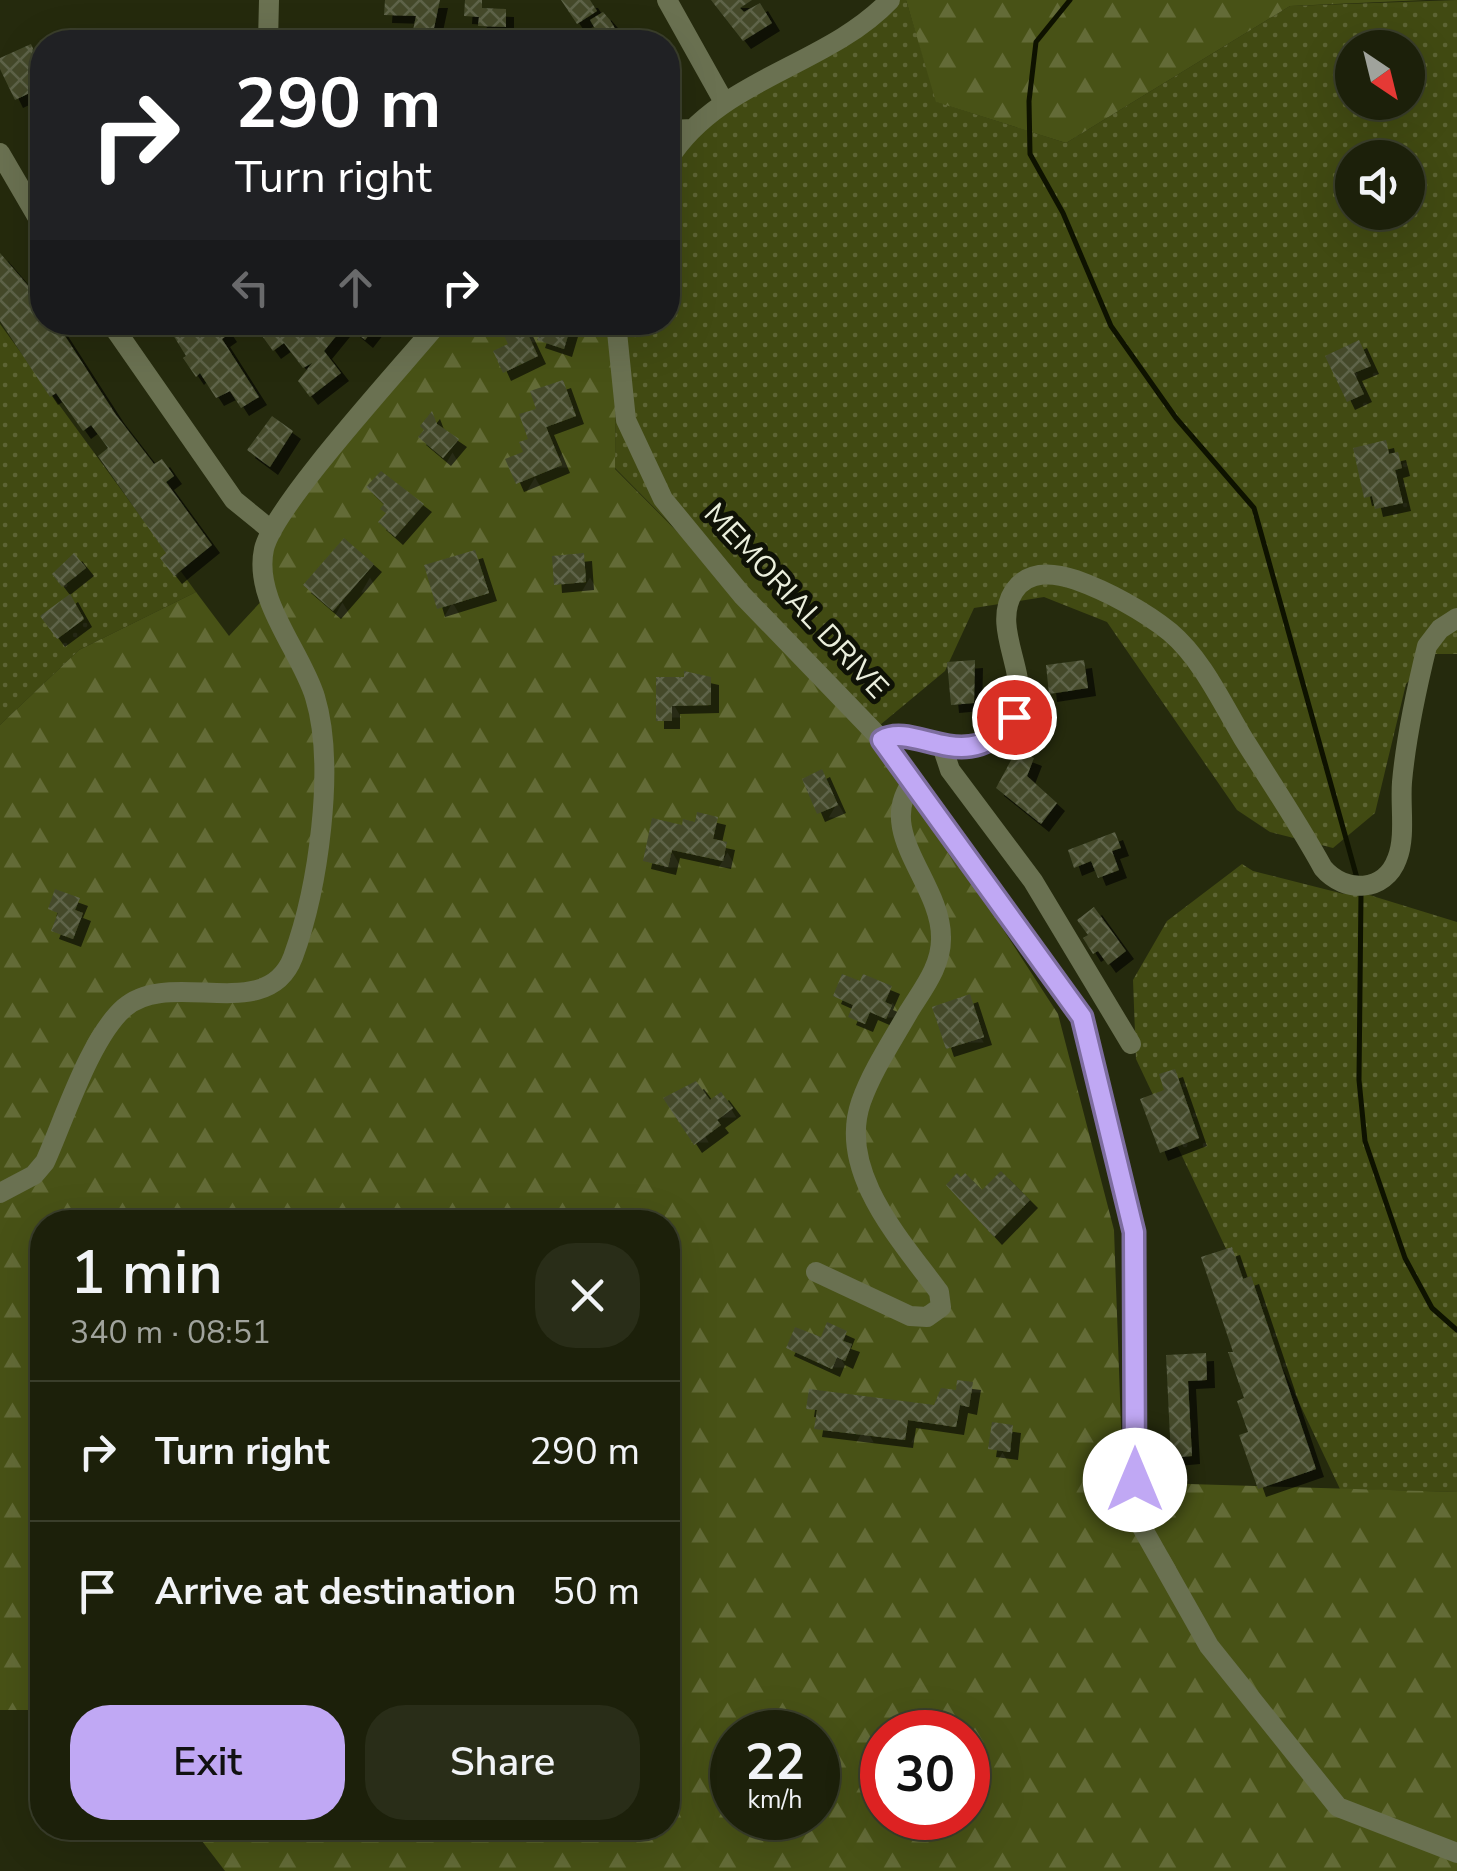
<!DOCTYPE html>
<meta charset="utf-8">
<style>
:root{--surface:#1c200a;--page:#292d18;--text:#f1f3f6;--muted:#a0a39c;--line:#3a3e2b;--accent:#c0a8f4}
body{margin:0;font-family:"Nunito Sans",sans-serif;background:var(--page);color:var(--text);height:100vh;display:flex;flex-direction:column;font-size:38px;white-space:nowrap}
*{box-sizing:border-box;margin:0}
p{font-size:32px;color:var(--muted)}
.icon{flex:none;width:55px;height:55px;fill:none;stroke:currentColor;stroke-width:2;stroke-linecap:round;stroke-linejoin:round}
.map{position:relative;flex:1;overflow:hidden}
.details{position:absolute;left:30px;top:1210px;width:650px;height:630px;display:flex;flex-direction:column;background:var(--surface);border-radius:40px;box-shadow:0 10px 40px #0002,0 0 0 2px var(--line)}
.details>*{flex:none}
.banner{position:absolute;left:30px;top:30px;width:650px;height:305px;border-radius:40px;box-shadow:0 10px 40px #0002,0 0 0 2px var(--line);background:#202124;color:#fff;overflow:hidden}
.needle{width:65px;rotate:145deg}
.controls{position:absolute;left:1335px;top:30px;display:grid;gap:20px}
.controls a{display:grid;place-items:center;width:90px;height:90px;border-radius:50%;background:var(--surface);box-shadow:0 10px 40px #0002,0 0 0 2px var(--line);font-size:50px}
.speed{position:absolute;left:710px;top:1710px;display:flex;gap:20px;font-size:50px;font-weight:700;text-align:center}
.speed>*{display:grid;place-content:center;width:130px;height:130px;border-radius:50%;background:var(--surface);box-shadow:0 10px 40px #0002,0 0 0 2px var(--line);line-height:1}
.speed small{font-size:25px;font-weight:400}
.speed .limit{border:15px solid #d22;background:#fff;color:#111}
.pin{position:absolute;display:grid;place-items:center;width:85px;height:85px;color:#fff;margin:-42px;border:5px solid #fff;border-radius:50%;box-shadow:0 2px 10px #0007}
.me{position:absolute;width:110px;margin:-55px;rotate:0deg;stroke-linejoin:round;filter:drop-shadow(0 0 8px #0008)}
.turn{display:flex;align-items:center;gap:35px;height:210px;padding:0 40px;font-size:45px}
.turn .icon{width:130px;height:130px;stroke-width:2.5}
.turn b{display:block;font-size:70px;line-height:85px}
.lanes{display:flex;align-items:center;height:95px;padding:0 40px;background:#0003;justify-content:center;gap:50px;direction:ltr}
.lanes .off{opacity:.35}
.round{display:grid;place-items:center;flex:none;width:105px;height:105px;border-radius:40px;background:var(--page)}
.head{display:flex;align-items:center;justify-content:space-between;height:170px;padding:0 40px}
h1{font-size:60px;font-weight:600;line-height:75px}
.cta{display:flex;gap:20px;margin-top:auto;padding:20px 40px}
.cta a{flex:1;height:115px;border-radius:40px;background:var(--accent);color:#111;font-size:40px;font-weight:600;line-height:115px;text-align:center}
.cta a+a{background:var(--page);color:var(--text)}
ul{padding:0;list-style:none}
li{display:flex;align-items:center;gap:30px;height:140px;padding:0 40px;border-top:2px solid var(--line)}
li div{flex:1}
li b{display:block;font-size:38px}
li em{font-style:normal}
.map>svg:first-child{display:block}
.grass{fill:url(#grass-dots);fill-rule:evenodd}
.forest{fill:url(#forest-firs);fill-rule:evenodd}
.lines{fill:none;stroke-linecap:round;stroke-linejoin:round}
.stream{stroke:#0e1200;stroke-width:5}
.building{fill:url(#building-cross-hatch);filter:url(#shadow)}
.minor{stroke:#6a7151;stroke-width:20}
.route-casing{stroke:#7d6d9f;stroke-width:25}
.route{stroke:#c0a8f4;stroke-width:18}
.labels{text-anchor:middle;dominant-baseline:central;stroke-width:10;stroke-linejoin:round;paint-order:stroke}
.street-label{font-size:30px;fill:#ebefdd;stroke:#0f1206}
</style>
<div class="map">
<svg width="1457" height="1871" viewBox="0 0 1457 1871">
<defs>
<pattern id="grass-dots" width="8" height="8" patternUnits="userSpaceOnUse" patternTransform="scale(2.5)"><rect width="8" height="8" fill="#414a12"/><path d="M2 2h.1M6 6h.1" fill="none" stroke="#5d6434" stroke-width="1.8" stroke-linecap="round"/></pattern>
<pattern id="forest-firs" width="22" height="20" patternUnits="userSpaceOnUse" patternTransform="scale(2.5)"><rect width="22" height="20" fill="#485216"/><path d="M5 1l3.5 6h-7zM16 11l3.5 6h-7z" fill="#636b37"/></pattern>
<pattern id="building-cross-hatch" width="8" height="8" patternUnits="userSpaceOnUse" patternTransform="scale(2.5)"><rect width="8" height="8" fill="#444a2c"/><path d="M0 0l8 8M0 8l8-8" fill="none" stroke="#5f644a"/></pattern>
<filter id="shadow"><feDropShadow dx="8" dy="8" stdDeviation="0" flood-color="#0009"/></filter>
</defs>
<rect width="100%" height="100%" fill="#252a0d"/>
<path class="grass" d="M895 0H906L937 102 1066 143 1290 6 1457 0V654H1434L1406 684 1375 813 1333 848 1270 832 1237 810 1107 622 1044 597 974 608 945 671 874 730 615 468 616 323 668 322V136ZM1352 48H1408V102H1352ZM1352 158H1408V212H1352Z
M0 324 196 592 79 650 0 725Z
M1242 864 1253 871 1344 894H1366L1457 922V1492L1340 1489 1136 1059 1133 980 1167 921Z"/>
<path class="forest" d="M906 0H1426L1290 6 1066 143 936 102Z
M444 323H616L615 469 874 730 1058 1014 1114 1230 1123 1482 1457 1492V1871H225L192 1828H668V1222H42V1710H0V725L79 650 196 592 229 636 268 594 269 536ZM732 1732H818V1818H732ZM882 1732H968V1818H882Z"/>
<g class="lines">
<path class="stream" d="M1070 0 1036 42 1029 101 1030 154 1063 213 1111 326 1176 418 1254 508 1357 878
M1361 893 1359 1080 1365 1141 1405 1258 1432 1308 1457 1330"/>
</g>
<path class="building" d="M385 0H440L431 42 411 40 416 16 384 15Z
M465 0H482V8L506 9V27L478 26 479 17 464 16Z
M561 0H590L597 11 577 24Z
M711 0H752L740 8 744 12 760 3 772 23 743 41Z
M603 12 610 20 623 42H603L590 20Z
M31 44 42 68V87L15 100 0 69V58Z
M0 253 37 296 32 300 42 322H56L116 415 154 464 162 459 174 476 166 482 212 545 174 576 160 558 166 553 98 456 108 448 91 425 83 431 56 393 50 397 0 321Z
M165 322H221L229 334 222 339 259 397 241 408 230 391 216 398 200 373 196 377 183 358 186 356Z
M274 322H379L365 340 346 324 324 351 341 373 310 397 298 381 312 363 303 368 284 343 273 351 260 333Z
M509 322H522L538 356 503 373 493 351 508 344 500 327Z
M543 322H572L564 349 537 340Z
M1359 340 1371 366 1354 373 1364 394 1347 402 1325 356Z
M563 380 576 416 546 427 562 465 516 484 505 459 523 452 519 442 528 439 519 414 536 409 530 391Z
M432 411 437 424 459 439 443 458 418 437 424 430 420 426Z
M272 416 293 431 270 467 247 450Z
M1386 440 1389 454 1398 452 1402 468 1395 470 1403 503 1375 509 1372 496 1364 498 1353 448Z
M381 471 424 504 395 537 378 522 386 513 380 509 384 504 366 487Z
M344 538 374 564 333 611 303 585Z
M475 550 489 593 437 609 424 565Z
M74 553 86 568 62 587 52 574Z
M584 553 586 582 554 585 552 556Z
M70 594 84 619 57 639 40 616Z
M975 660 974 703 951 705 947 662Z
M1084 660 1088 688 1049 694 1046 665Z
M684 671 711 677V705L672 706V721H656V677H684Z
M1016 751 1034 758 1027 776 1057 803 1041 824 996 788Z
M822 769 838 805 817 814 802 779Z
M697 812 718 817 713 839 727 842 723 861 672 850 668 867 643 861 652 818 682 825 683 819 695 822Z
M1115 832 1121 848 1112 851 1119 870 1098 878 1091 861 1074 868 1068 850Z
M55 889 80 898 75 910 83 913 73 939 51 931 58 913 48 909Z
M1094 907 1126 951 1108 965 1098 951 1093 954 1083 938 1088 935 1077 920Z
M842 974 860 981 863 974 892 986 885 1002 892 1005 886 1019 870 1012 865 1024 848 1017 853 1005 833 996Z
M970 994 984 1037 946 1049 932 1007Z
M1175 1069 1199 1138 1160 1153 1140 1099 1164 1090 1159 1074Z
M696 1081 710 1100 721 1092 733 1108 717 1120 721 1125 694 1145 663 1098Z
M1001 1171 1030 1200 994 1237 946 1185 957 1173 961 1177 965 1173 982 1190Z
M1232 1247 1243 1279 1251 1276 1316 1469 1258 1489 1239 1435 1248 1432 1237 1401 1244 1398 1228 1352H1233L1201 1257Z
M827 1322 847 1331 843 1341 852 1344 845 1361 837 1357 832 1369 786 1348 795 1327 821 1337Z
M1206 1353 1207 1380 1188 1381 1192 1456 1171 1458 1166 1355Z
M957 1380 973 1382 969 1407 960 1405 956 1427 908 1420 905 1440 814 1429 817 1410 806 1409 809 1389 934 1405 941 1388 956 1390Z
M992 1422 1013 1425 1010 1452 988 1449Z"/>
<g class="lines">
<path class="minor" d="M667 0 724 102
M268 42 269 0
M668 130 693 129
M0 153 42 225
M668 160C719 78 826 67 890 0
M110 322 234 500 272 531
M616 322 626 420 663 499 742 595 882 740 1082 1017 1134 1232 1135 1515 1209 1646 1338 1807 1457 1853
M882 740C909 724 959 766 999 734 1050 694 985 636 1014 591 1029 569 1055 573 1076 580 1107 591 1144 611 1170 632 1202 659 1222 703 1243 738 1270 781 1299 824 1323 868 1345 894 1385 892 1397 859 1406 837 1400 806 1402 782 1406 737 1416 691 1427 646L1440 629 1457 618
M942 746 950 770 1033 881 1131 1044
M0 1193 34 1175 45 1162C64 1120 90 1038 124 1008 170 967 267 1026 293 957 318 889 336 766 315 697 301 651 253 600 264 549 274 505 403 366 439 322
M816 1272 910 1316 927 1317 941 1307 939 1292C901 1240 837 1172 861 1102 872 1071 892 1041 908 1013 922 990 942 966 941 937 941 882 874 832 913 781"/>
</g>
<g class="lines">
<defs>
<path id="route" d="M1014 717C968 780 916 721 882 740L1082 1017 1134 1232 1135 1480"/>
</defs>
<use href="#route" class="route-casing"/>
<use href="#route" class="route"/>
</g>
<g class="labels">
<g class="street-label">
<text transform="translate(796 601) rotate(47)">MEMORIAL DRIVE</text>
</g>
</g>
</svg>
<div class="controls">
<a><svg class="needle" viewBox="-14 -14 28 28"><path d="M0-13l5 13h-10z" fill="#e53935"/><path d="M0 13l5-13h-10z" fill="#a0a39c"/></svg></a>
<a><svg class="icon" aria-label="sound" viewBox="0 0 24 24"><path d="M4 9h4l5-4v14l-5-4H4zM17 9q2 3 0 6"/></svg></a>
</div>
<div class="speed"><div>22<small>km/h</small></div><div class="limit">30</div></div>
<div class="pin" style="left:1014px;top:717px;background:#d93025"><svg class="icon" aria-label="arrive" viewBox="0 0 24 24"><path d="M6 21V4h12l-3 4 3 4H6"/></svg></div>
<svg class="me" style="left:1135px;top:1480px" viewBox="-20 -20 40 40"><circle r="19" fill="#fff"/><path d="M0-13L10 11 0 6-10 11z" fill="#c0a8f4"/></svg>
<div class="banner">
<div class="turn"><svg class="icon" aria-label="right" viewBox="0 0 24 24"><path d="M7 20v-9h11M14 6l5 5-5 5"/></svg><div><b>290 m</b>Turn right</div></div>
<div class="lanes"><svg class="icon off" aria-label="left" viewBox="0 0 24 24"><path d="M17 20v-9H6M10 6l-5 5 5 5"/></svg><svg class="icon off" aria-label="ahead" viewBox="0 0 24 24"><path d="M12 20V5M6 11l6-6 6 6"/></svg><svg class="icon" aria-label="right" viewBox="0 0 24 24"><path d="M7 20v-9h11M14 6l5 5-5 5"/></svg></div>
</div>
<section class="details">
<div class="head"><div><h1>1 min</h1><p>340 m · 08:51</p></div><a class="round"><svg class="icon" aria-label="close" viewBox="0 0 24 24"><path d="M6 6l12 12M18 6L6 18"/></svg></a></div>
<ul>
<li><svg class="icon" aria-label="right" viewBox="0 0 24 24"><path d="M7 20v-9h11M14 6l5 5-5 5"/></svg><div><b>Turn right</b></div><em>290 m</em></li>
<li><svg class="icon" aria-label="arrive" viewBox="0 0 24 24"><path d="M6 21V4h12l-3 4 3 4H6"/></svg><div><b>Arrive at destination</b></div><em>50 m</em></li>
</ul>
<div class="cta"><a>Exit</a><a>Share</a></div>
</section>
</div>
